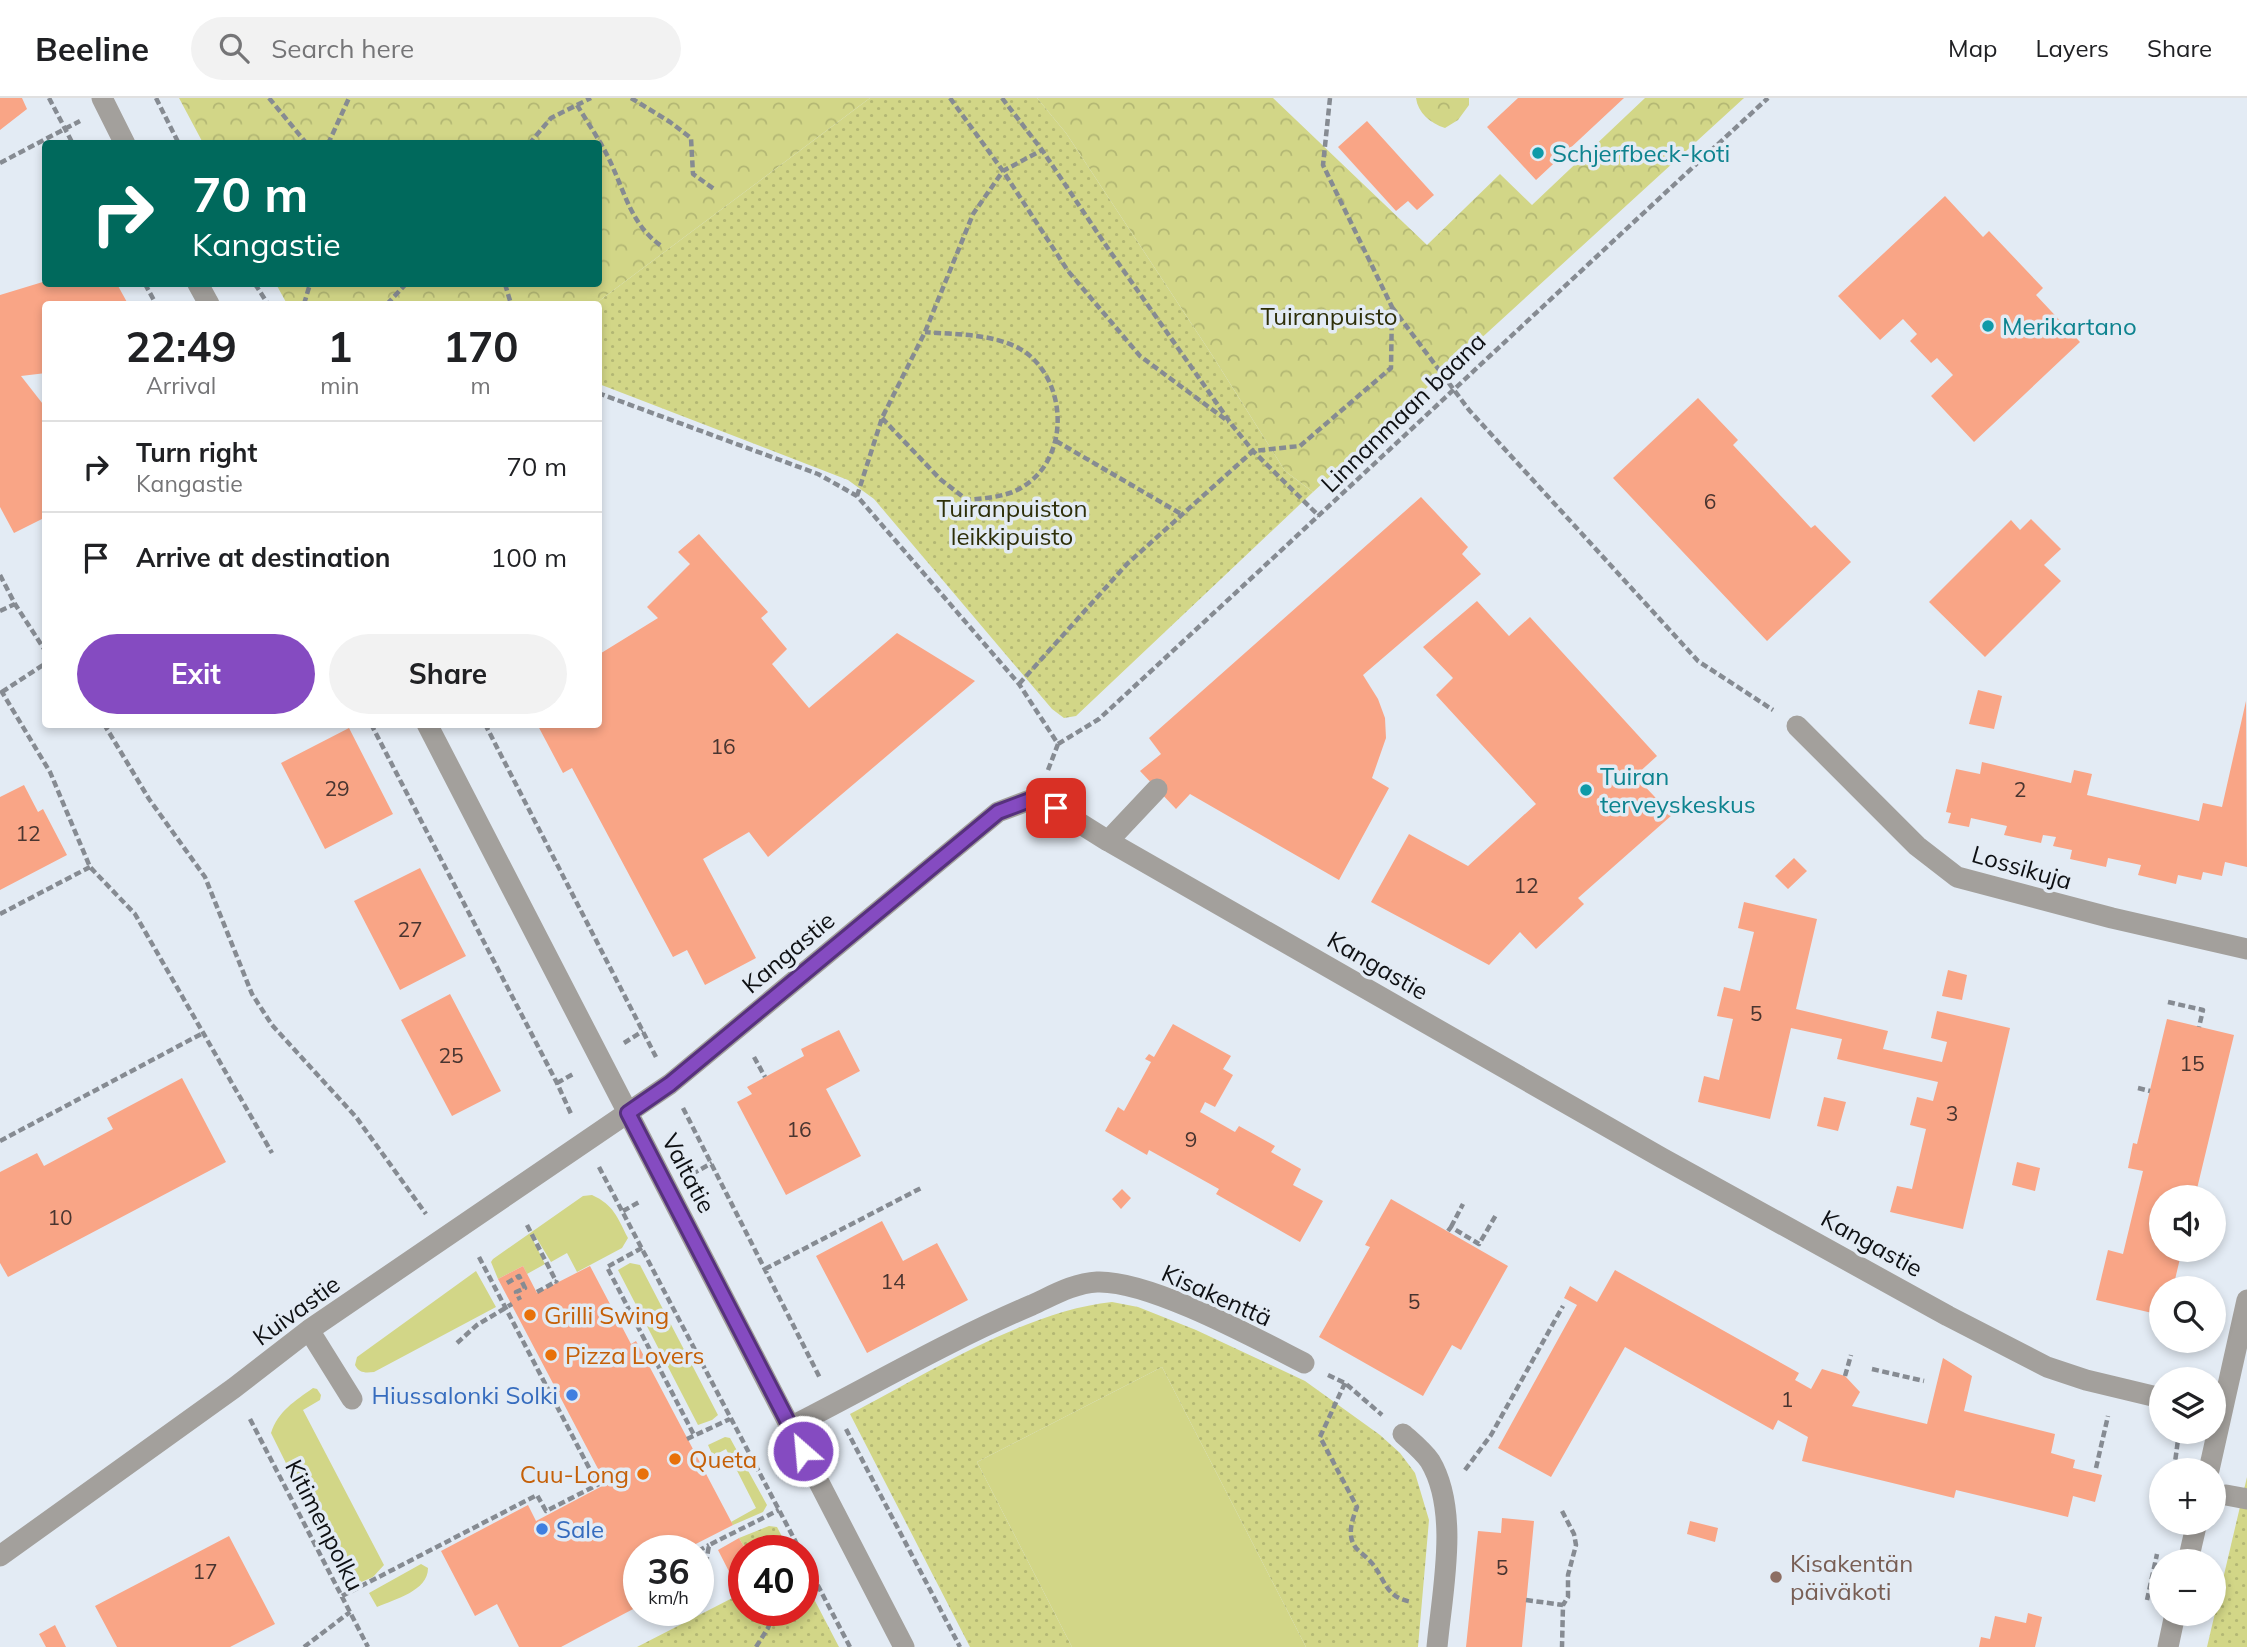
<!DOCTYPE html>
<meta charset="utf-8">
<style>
:root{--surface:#fff;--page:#f2f2f2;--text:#202124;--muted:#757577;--line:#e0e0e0;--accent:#854bc1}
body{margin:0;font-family:Mulish,sans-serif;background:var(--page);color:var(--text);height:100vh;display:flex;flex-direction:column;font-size:26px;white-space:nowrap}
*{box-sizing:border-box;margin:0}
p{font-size:23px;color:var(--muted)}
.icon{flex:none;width:38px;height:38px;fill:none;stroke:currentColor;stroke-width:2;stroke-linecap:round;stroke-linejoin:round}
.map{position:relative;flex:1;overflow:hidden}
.panel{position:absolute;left:42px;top:203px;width:560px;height:427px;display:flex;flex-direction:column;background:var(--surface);border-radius:7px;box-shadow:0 4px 10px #0003}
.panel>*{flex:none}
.banner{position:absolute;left:42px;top:42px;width:560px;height:147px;border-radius:7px;box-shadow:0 4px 10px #0003;background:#00695c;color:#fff;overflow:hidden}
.fabs{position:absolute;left:2149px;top:1087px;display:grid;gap:14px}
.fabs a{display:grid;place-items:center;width:77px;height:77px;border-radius:50%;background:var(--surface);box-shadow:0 4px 10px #0003;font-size:35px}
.speed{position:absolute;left:623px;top:1437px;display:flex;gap:14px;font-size:35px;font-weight:700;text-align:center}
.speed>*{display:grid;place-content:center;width:91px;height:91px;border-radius:50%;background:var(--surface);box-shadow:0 4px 10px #0003;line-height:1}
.speed small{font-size:18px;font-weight:400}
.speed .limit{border:10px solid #d22;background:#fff;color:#111}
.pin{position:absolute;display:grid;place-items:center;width:60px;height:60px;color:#fff;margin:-30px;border-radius:14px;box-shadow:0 4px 10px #0006}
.me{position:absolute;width:77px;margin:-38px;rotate:333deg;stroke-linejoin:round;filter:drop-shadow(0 0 5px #0008)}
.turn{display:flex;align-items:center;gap:24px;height:147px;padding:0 35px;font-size:32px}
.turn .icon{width:91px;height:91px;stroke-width:2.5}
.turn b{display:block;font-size:49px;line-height:60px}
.eta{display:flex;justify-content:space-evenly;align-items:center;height:119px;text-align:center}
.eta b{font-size:42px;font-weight:700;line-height:49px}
.primary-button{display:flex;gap:14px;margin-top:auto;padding:14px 35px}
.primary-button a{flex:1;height:80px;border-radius:42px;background:var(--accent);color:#fff;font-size:28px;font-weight:700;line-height:80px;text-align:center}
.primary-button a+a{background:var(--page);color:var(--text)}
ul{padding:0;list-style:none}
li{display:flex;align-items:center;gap:21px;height:91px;padding:0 35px;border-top:2px solid var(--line)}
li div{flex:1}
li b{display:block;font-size:26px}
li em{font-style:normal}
header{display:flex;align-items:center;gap:42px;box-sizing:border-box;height:98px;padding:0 35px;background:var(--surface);border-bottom:2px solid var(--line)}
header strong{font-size:33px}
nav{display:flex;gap:38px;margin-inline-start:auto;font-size:24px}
.search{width:490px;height:63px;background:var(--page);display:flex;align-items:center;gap:18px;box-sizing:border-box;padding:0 24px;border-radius:38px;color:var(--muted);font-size:26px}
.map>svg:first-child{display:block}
.grass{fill:#d2d687}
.forest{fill:url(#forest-crowns)}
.park{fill:url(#park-dots)}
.building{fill:#f9a586}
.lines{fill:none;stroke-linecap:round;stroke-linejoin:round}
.path{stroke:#868b92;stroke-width:4.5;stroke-dasharray:7 3.5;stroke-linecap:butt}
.minor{stroke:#a3a09c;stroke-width:21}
.route-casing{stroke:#56317d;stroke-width:18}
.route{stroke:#854bc1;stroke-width:12}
.culture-dot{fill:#0f9aa8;stroke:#e3ebf4;stroke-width:2.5}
.food-dot{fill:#e8710a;stroke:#e3ebf4;stroke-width:2.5}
.shop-dot{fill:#3f7fe0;stroke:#e3ebf4;stroke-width:2.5}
.education-dot{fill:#8d6e63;stroke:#e3ebf4;stroke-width:2.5}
.labels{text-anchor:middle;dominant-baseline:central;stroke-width:7;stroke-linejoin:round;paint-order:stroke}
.number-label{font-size:21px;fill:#493530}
.culture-label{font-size:24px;fill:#0d838f;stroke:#e3ebf4;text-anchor:start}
.park-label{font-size:24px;fill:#2e2f09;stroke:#e3ebf4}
.street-label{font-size:24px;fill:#0e1013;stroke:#e3ebf4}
.food-label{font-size:24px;fill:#c56008;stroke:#e3ebf4;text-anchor:start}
.shop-label{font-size:24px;fill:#366cbe;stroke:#e3ebf4;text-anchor:end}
.education-label{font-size:24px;fill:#785e54;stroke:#e3ebf4;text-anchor:start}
</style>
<header>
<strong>Beeline</strong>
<div class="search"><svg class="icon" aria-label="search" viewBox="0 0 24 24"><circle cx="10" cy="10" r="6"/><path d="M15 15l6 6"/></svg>Search here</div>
<nav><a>Map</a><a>Layers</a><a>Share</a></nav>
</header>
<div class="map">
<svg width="2247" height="1549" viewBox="0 0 2247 1549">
<defs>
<pattern id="forest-crowns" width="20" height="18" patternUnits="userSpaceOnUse" patternTransform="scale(1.75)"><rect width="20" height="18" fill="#d2d687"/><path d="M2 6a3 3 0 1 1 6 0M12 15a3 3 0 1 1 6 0" fill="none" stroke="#b3b774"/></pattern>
<pattern id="park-dots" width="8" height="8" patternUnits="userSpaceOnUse" patternTransform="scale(1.75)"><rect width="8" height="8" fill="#d2d687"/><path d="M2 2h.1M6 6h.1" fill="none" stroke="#b3b774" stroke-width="1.8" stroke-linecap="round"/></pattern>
</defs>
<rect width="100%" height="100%" fill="#e3ebf4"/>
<path class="grass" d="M592 1097C614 1107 617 1119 628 1140L622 1150 577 1174 567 1155 551 1164 534 1136 531 1138 545 1166 527 1176 523 1168 498 1181 491 1164 493 1161 583 1098Z
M630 1165 640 1167 718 1317 712 1322 698 1327 618 1172Z
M476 1173 496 1209 374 1274C365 1275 359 1275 355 1267L357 1259Z
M1162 1269 1306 1549H1072L977 1364Z
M313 1290 317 1291 321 1297 320 1302 303 1312 384 1467 373 1479 352 1488 347 1484 336 1466 271 1335C278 1313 295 1303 313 1290Z
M725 1339 730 1340 767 1407 763 1414 733 1427 731 1424 756 1410 726 1351 713 1358 708 1347Z
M421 1466 428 1470C428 1493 395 1501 377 1509L369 1495Z"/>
<path class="forest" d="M179 0H870L595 206H287L276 186H598V46L203 45Z
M1037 0H1273L1427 147 1500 76 1532 107 1645 0H1744L1313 394 1285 373 1212 257 1066 35Z
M1416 0H1469V7L1458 22 1445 30C1430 25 1418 15 1416 0Z"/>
<path class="park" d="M870 0H1037L1066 35 1212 257 1285 373 1313 394 1076 618 1064 620 1052 611 874 401 848 382 599 286 598 206H595Z
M1112 1204 1138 1209 1196 1232 1305 1283 1380 1337 1400 1355 1415 1375 1429 1422 1418 1549H1306L1162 1269 977 1364 1072 1549H970L850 1316C927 1276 1025 1213 1112 1204Z
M2247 1379V1549H2207Z
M769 1428 777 1429 789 1452H746L739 1440Z
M803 1480 839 1549H637L744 1494V1512H803Z"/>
<path class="building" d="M0 0H22L27 11 0 32Z
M1518 0H1624L1536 82 1487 29Z
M1367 23 1434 97 1417 112 1408 103 1396 113 1338 49Z
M1945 98 1983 139 1989 133 2043 190 2036 197 2080 244 1974 344 1931 298 1953 277 1937 260 1931 265 1910 243 1917 236 1903 221 1880 242 1838 198Z
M46 183V186H117L128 206H46V275L21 278 46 310V419L14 435 0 409V197Z
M1698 300 1738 342 1733 347 1811 430 1815 427 1851 464 1767 543 1613 380Z
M1421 399 1468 449 1462 456 1481 476 1363 577 1378 601 1385 620 1386 640 1372 680 1389 690 1339 782 1190 696 1176 711 1140 673 1161 656 1149 640Z
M2031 421 2061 451 2044 467 2061 483 1985 559 1929 504 2011 422 2020 432Z
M699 436 768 514 761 520 787 551 772 566 809 610 897 535 975 583 768 759 749 734 703 761 756 860 705 887 687 852 673 859 572 670 563 675 537 626H598V557L658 520 647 509 690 466 678 454Z
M1477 503 1509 538 1530 519 1657 658 1635 678 1672 717 1578 800 1584 806 1536 851 1520 834 1489 867 1371 804 1409 736 1468 768 1536 706 1436 597 1453 580 1423 549Z
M1978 592 2002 598 1994 631 1969 626Z
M2246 603 2247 769 2225 764 2222 778 2203 774 2201 782 2178 777 2176 786 2138 777 2141 767 2108 760 2106 769 2070 761 2072 752 2053 748 2056 739 2043 737 2041 745 2004 737 2007 728 1971 720 1969 729 1948 725 1951 715 1946 714 1956 671 1980 676 1982 664 2071 685 2074 672 2092 676 2087 697 2199 723 2203 705 2222 709Z
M349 630 393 716 325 751 281 665Z
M24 687 38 714 43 711 67 757 0 792V699Z
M1794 760 1807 773 1788 791 1775 778Z
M420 770 466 858 400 892 354 803Z
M1744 804 1817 821 1796 911 1888 933 1883 951 1942 964 1947 944 1931 940 1937 913 2010 930 1963 1131 1890 1114 1897 1088 1912 1091 1926 1031 1910 1027 1917 999 1933 1003 1938 984 1837 961 1842 941 1791 930 1770 1021 1698 1004 1704 978 1719 982 1733 921 1717 918 1724 889 1740 893 1754 834 1738 830Z
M1948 872 1967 877 1962 902 1942 898Z
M450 896 501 993 452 1018 401 922Z
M2167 921 2234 937 2195 1099H2161V1152H2182L2173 1190H2161V1217L2096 1202 2108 1152 2123 1156 2143 1073 2128 1070 2133 1045 2137 1046Z
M1173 926 1231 958 1223 971 1233 977 1215 1009 1205 1004 1200 1014 1235 1034 1239 1028 1275 1048 1271 1054 1301 1071 1293 1087 1323 1103 1300 1144 1216 1096 1219 1091 1149 1052 1147 1057 1105 1033 1118 1009 1124 1013 1151 964 1145 961 1149 956 1154 959Z
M839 932 860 973 826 991 861 1058 786 1097 737 1004 752 996 747 989 804 958 801 951Z
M182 980 226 1064 8 1179 0 1165V1074L37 1055 44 1068 113 1031 107 1020Z
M1824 999 1846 1004 1838 1033 1817 1028Z
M2017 1064 2040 1070 2035 1093 2012 1087Z
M1122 1091 1131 1100 1121 1111 1112 1101Z
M1391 1101 1508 1168 1461 1252 1452 1247 1423 1298 1319 1239 1370 1149 1365 1147Z
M882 1123 903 1163 937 1145 968 1202 867 1255 816 1158Z
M523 1168 537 1195 590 1168 631 1246 636 1243 733 1427 684 1452H639V1476L623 1484 637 1509 561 1549H519L497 1506 475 1518 441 1453 528 1407 536 1423 606 1386 498 1181Z
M1615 1172 1799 1275 1795 1282 1811 1291 1822 1271 1845 1278 1860 1294 1852 1308 1927 1326 1943 1260 1972 1278 1964 1313 2055 1336 2051 1355 2075 1362 2073 1370 2102 1377 2095 1404 2073 1398 2068 1419 1956 1392 1954 1400 1802 1363 1808 1339 1778 1322 1773 1332 1625 1249 1551 1379 1498 1350 1577 1207 1564 1200 1570 1188 1597 1204Z
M1502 1420 1534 1423 1522 1549H1466L1478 1433 1501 1435Z
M1690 1423 1718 1430 1715 1444 1687 1436Z
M229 1438 275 1526 230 1549H117L95 1508Z
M739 1440 746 1452H744V1493L740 1495 718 1452Z
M2028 1515 2042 1519 2035 1549H1979L1981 1539 1990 1541 1995 1518 2026 1525Z
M55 1527 66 1549H46L39 1536Z"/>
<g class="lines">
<path class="path" d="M49 0 73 46
M156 0 179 46
M269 0 307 46
M631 0 670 24 691 40 693 76 714 91
M950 0 1003 73 1068 173 1140 258 1229 324
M1002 0 1042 52 1107 149 1232 327 1253 353 1319 418
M577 7C588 25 601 44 610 63 625 95 632 129 663 149
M328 46 349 0
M529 46 551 20 591 0
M0 65 80 23
M145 186 156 206
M255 186 268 206
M505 186 511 206
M304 206 310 186
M387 206 406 186
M1392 209 1469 312 1698 563 1773 612
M598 295 818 376 857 398 1019 586 1058 646
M882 320 940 381 967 402C986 400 1008 399 1024 388 1068 360 1068 290 1029 257 1001 235 959 237 925 234
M1056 343 1183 417
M857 398 882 320 925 234 973 116 1003 73 1042 52
M0 477 15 506 46 554
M0 513 15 506
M1019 586 1127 466 1253 353 1300 348 1391 270 1392 209 1323 67 1330 0
M2 594 46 565
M0 595 2 594 50 674 90 769 135 816 272 1055
M104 626 149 701 205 779 252 896 272 927 356 1019 426 1116
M371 626 557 985 572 1018
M485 626 656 959
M1058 646 1099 621C1323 415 1544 206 1768 0
M1048 672 1058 646
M0 816 90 769
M2168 904 2203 912 2199 929
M624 945 643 933
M754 959 765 979
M557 985 575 975
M2138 990 2150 993
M683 1010 820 1280
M0 1043 203 935
M599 1069 800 1452
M692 1076 712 1065
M623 1113 641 1103
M527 1127 557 1185
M1451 1129 1463 1106
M1448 1133 1451 1129 1479 1146 1496 1117
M642 1150 607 1169 694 1337
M479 1159 598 1387
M765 1171 923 1089
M507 1185 519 1178 525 1190 516 1194 520 1202
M537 1194 557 1183
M457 1245 477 1227 512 1206
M1872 1271 1924 1283
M1328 1277 1345 1285 1382 1317
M1845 1278 1851 1257
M2189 1281 2190 1275
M1345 1285 1320 1339 1357 1409C1353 1420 1347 1435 1354 1447 1357 1453 1366 1458 1370 1463 1386 1480 1383 1499 1412 1504
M250 1321 368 1549
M846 1331 960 1549
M687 1341 730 1321
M2096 1370 2108 1318
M1465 1372 1491 1337 1563 1208
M2174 1372 2179 1334
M1562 1413 1574 1436 1576 1447 1568 1477V1499L1563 1507
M698 1453 709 1447
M803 1459 850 1549
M701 1497 709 1447 779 1412
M342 1498 537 1397 546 1413 605 1383
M1526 1502 1563 1507 1562 1549
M2147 1502 2157 1456
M304 1549 350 1514
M756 1549 768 1530 775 1512"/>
<path class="minor" d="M102 0 125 46
M198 186 209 206
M427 626 904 1549
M1797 628 1917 748 1957 779 2112 820 2247 851
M1108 743 1157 691
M309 1232 352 1301
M790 1329C871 1288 949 1242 1032 1207 1052 1198 1074 1185 1097 1184 1149 1182 1255 1240 1304 1265
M1403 1336C1413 1345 1423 1353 1430 1363 1460 1413 1442 1494 1437 1549
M2209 1372 2247 1202
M2226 1397 2247 1401
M0 1458 234 1290 309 1232 670 986 998 714 1038 699 1108 743 1662 1060 1948 1218 2047 1269 2086 1282 2161 1300
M2188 1463 2197 1424
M2168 1549 2175 1516"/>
</g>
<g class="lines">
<defs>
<path id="route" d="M803 1353 628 1015 670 986 998 714 1038 699 1056 710"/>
</defs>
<use href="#route" class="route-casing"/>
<use href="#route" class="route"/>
</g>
<g class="culture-dot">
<circle cx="1538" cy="55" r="7"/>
<circle cx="1988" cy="228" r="7"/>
<circle cx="1586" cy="692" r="7"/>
</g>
<g class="food-dot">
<circle cx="530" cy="1217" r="7"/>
<circle cx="551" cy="1257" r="7"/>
<circle cx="675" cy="1361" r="7"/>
<circle cx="643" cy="1376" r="7"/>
</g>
<g class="shop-dot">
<circle cx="572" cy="1297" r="7"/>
<circle cx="542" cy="1431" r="7"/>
</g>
<circle class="education-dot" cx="1776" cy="1479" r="7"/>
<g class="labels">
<g class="number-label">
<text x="1710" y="403">6</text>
<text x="723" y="648">16</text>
<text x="337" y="690">29</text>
<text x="2020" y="691">2</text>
<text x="28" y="735">12</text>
<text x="1526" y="787">12</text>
<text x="410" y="831">27</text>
<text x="1756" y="915">5</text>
<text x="451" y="957">25</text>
<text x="2192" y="965">15</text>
<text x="1952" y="1015">3</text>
<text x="799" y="1031">16</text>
<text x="1191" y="1041">9</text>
<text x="60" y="1119">10</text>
<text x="893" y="1183">14</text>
<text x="1414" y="1203">5</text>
<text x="1787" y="1301">1</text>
<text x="1502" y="1469">5</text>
<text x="205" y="1473">17</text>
</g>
<g class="culture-label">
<text x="1552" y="55">Schjerfbeck-koti</text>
<text x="2002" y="228">Merikartano</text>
<text x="1600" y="678">Tuiran<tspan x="1600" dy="28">terveyskeskus</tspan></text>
</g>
<g class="park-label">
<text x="1329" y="218">Tuiranpuisto</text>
<text x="1012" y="410">Tuiranpuiston<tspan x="1012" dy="28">leikkipuisto</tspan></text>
</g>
<g class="street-label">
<text transform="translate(1403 314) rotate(-44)">Linnanmaan baana</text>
<text transform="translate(2022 769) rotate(16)">Lossikuja</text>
<text transform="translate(788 854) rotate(-40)">Kangastie</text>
<text transform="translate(1378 867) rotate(30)">Kangastie</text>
<text transform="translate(689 1075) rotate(62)">Valtatie</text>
<text transform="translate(1872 1145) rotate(29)">Kangastie</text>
<text transform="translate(1217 1197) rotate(24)">Kisakenttä</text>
<text transform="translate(296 1212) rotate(-36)">Kuivastie</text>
<text transform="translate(325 1427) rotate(63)">Kitimenpolku</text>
</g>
<g class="food-label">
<text x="544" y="1217">Grilli Swing</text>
<text x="565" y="1257">Pizza Lovers</text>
<text x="689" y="1361">Queta</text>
<text x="629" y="1376" text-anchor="end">Cuu-Long</text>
</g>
<g class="shop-label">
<text x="558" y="1297">Hiussalonki Solki</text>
<text x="556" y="1431" text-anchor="start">Sale</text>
</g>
<g class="education-label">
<text x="1790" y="1465">Kisakentän<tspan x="1790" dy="28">päiväkoti</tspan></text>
</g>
</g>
</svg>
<div class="fabs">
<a><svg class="icon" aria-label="sound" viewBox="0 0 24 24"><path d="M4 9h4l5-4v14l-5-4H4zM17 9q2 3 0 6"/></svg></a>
<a><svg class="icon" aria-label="search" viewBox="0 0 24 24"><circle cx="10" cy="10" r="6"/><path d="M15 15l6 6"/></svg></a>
<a><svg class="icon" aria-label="layers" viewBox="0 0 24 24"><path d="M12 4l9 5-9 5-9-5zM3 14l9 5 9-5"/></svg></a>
<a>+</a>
<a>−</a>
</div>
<div class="speed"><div>36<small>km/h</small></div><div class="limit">40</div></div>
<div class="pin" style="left:1056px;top:710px;background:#d93025"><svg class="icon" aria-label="arrive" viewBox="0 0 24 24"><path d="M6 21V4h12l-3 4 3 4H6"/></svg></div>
<svg class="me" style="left:803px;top:1353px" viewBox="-20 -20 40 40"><circle r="17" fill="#854bc1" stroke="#fff" stroke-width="3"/><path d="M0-11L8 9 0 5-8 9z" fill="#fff"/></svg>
<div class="banner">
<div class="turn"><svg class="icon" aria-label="right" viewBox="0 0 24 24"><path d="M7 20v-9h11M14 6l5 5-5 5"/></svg><div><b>70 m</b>Kangastie</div></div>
</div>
<section class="panel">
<div class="eta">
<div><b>22:49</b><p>Arrival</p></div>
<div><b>1</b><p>min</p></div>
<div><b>170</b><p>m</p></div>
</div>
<ul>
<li><svg class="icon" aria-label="right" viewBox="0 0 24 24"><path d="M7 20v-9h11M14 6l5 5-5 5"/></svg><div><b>Turn right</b><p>Kangastie</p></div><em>70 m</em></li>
<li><svg class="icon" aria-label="arrive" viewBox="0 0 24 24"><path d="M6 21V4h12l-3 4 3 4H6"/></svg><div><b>Arrive at destination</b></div><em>100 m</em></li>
</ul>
<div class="primary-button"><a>Exit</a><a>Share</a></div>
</section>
</div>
